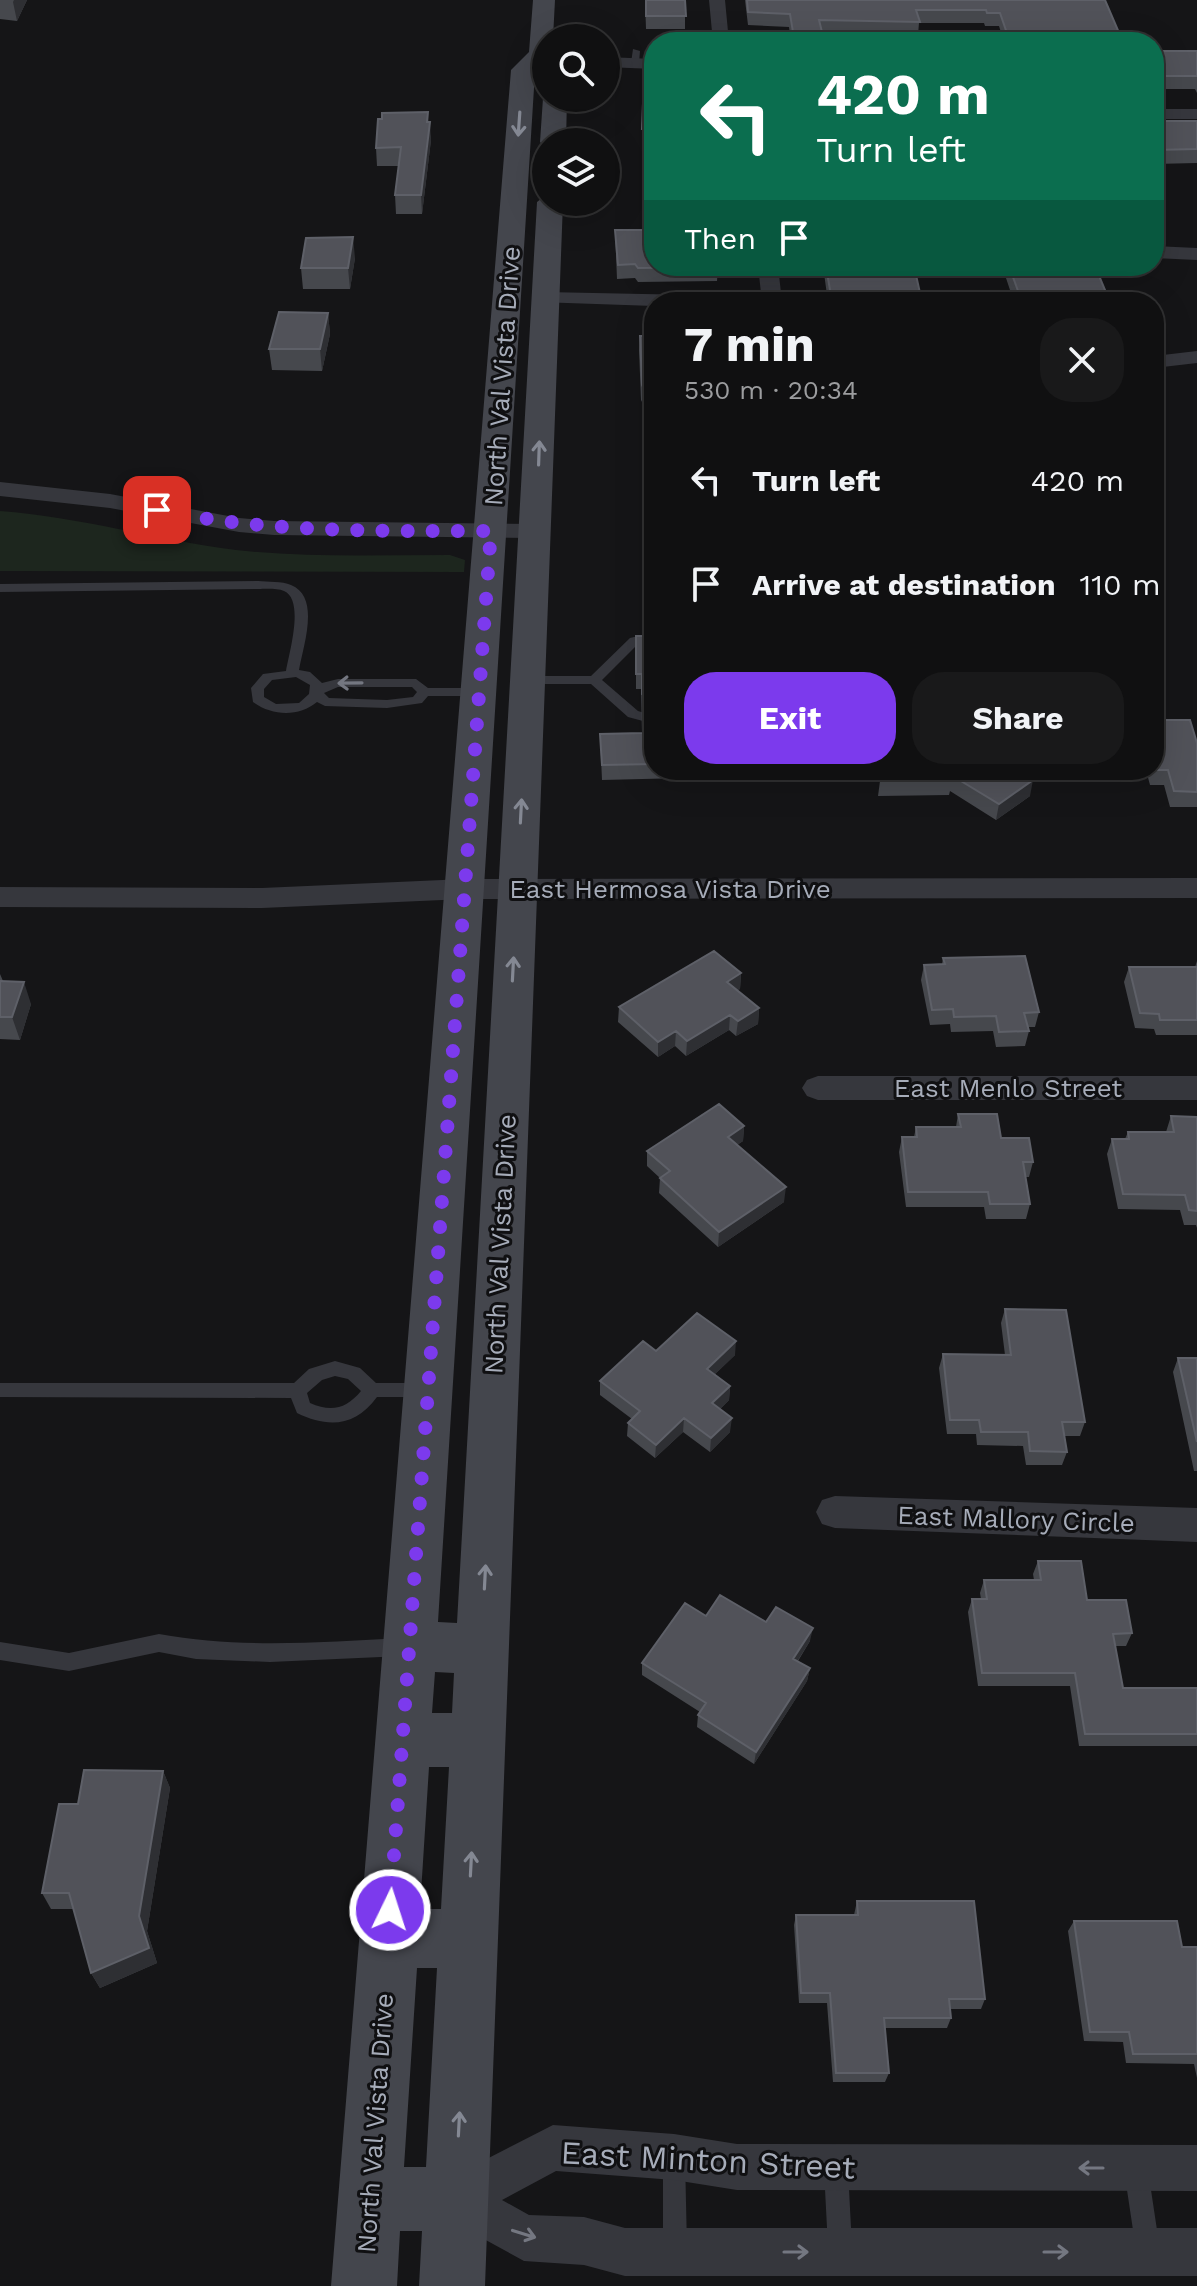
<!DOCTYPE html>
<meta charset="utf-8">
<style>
:root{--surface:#101011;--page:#19191a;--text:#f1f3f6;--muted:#9c9d9f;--line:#303031;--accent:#7c3aed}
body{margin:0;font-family:"Work Sans",sans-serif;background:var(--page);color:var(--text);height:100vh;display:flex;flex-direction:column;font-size:30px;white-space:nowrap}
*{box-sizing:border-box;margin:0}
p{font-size:26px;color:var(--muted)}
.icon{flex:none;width:44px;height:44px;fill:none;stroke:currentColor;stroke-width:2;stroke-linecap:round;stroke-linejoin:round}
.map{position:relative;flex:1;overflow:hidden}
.panel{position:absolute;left:644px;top:292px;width:520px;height:488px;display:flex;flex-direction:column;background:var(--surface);border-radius:32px;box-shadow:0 8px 32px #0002,0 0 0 2px var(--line)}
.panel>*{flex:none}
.hud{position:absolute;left:644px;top:32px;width:520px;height:244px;border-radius:32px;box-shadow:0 8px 32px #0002,0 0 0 2px var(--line);background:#0b6e4f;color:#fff;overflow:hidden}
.controls{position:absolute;left:532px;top:24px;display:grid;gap:16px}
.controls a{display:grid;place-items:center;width:88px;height:88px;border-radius:50%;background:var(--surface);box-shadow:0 8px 32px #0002,0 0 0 2px var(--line);font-size:40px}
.pin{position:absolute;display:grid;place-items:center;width:68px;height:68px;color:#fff;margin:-34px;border-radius:16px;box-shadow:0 4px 12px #0006}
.me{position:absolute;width:88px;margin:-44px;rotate:4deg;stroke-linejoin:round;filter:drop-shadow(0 0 6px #0008)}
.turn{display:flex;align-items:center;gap:28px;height:168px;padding:0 40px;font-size:36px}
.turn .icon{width:104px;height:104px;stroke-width:2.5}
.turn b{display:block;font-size:56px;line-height:68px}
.then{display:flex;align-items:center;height:76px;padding:0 40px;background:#0003;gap:16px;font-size:30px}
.round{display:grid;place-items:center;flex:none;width:84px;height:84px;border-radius:32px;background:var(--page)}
.headline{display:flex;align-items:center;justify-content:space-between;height:136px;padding:0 40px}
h1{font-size:48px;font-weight:700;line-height:60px}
.action{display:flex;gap:16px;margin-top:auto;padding:16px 40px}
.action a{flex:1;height:92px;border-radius:32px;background:var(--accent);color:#fff;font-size:32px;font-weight:700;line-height:92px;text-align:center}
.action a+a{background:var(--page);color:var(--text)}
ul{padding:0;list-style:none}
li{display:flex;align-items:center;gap:24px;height:104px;padding:0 40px}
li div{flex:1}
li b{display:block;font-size:30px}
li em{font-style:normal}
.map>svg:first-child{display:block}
.green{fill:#1d261e}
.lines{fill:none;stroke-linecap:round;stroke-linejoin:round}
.service{fill:#36373d;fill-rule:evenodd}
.minor{fill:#36373d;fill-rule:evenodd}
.secondary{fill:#44464d;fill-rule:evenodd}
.wall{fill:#46484d}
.shaded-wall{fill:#2e2f33}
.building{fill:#515259;stroke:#5e6068;stroke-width:2}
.oneway{stroke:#848893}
.oneway2{stroke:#747781}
.route{stroke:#7c3aed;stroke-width:14;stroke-dasharray:0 25.2}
.labels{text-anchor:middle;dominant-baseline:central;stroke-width:6;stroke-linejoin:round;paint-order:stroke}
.street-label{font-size:26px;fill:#a6acb9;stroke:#101012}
.near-street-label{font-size:32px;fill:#a6acb9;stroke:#101012}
</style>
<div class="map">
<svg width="1197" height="2286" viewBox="0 0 1197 2286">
<rect width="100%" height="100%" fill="#151517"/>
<path class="green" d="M0 511C80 517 157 540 236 550 307 558 379 555 450 555L465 560 464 572 0 571Z"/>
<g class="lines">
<path class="service" d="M633 49 640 51 639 63 635 66 631 63Z
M258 581C268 582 282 581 291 585 321 597 303 646 299 670L310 672 322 683 338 679H416L428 688H480L486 692 480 696H428L422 703 387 708 325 706 317 702C299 717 272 716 253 702L251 688 263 674 286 671C289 653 305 600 284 591 277 588 265 589 258 589L0 592V584ZM296 677 310 685 309 694 299 703 276 704 264 697V689L272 680ZM338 687H412L417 692 413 697 387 700 329 698 324 693Z
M634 637H654V645H637L602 680 638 711 654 716V724L628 717 591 684H528L522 680 528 676H591L630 638Z
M335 1361 360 1368 376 1383H422L428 1385 431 1390 428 1395 422 1397H377C355 1427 328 1428 297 1413L291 1398 0 1397V1383H294L309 1369ZM335 1376 348 1379 361 1391C347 1408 332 1413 310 1403L307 1393 322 1380Z
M159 1634C240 1649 321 1642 403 1638L410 1641 413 1647 410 1653 403 1656 270 1662 196 1659 159 1652 69 1671 0 1660V1642L69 1653Z
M674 2147 682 2150 685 2158 687 2247 683 2255 675 2259 667 2255 663 2247V2158L666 2150Z
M836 2158 844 2162 848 2170 852 2247 848 2255 840 2259 832 2255 828 2247 824 2170 828 2162Z
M1136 2158 1144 2162 1148 2170 1160 2250 1156 2258 1148 2262 1140 2258 1136 2250 1124 2170 1128 2162Z"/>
<path class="minor" d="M709 0H725L729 42H713Z
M606 57 654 59V69L606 67Z
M1154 109H1197V119H1154Z
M1154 246 1197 248V260L1154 258Z
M758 266H778L782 302H762Z
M545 292 741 296 751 302H654V306L538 302 535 298Z
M1197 351V363L1154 368V356Z
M0 482 110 494 239 518 274 521 535 524 543 526 547 531 543 536 535 538 274 535 239 532 110 508 0 496Z
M1197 878V898L465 899 262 908 0 907V887L262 888 465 879Z
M818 1076H1197V1100H818L807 1096 802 1088 807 1080Z
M835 1496 1197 1508V1542L835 1528 822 1524 816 1512 822 1500Z
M553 2125 674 2134 737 2144 1197 2145V2191L737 2190 674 2180 556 2171 502 2200 529 2215 584 2217 625 2228H1197V2276H625L584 2265 524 2261 440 2215 433 2199 440 2183Z"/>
<path class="secondary" d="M533 0H555L553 38H546V66L542 65 535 72 438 1622 457 1623 537 202 546 195V202H563L485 2286H419L422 2231H400L397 2286H331L511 70 529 52ZM435 1672 454 1673 452 1713H432ZM429 1767H449L441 1909H420ZM417 1968H437L426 2167H404Z
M546 93V98H567L566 142H546V148L540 142 543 98Z"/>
</g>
<path class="wall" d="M0 0H27L17 21 0 19Z
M645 0H685V29H646Z
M745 0H1105L1123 42H1004L999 26H985L984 23H919L918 35 821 33V42H791L789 27 748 25Z
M1154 51H1197V93L1195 89H1154Z
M654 78V142L642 143V129Z
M1154 121H1197V163L1154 164Z
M428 122 431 140 422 214H396L395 195 399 166H377L376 148Z
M615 230 718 267 717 281 638 282 635 278 617 279Z
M355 258 350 289H303L301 268Z
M823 266H914L922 302H828Z
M1002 266H1095L1110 302H1014Z
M328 313 330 334 322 371 272 370 269 349Z
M652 321H654V425L641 400 639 350 640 336H652Z
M636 636H654V770H685L684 778 602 780 600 734 642 733 641 689H636Z
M1197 743V807H1170L1164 785H1150L1146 770H1154Z
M884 770H1016L1030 796 996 820 950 791 949 795 878 796 880 781 885 777Z
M943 958 1039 1012 1035 1027H1028L1029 1031 1025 1046 996 1047 993 1031 951 1032 950 1024 930 1025 921 980 924 965 942 964Z
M1197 961V1035H1156L1154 1029 1135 1028 1124 982 1129 967H1195Z
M741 973 740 989 737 990 759 1008 758 1024 736 1036 729 1030 686 1056 675 1046 658 1057 618 1022 619 1007Z
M0 974 3 981 31 1004 20 1040 0 1039Z
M958 1114 1001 1138 1033 1162 1029 1177H1025L1030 1204 1026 1219H986L984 1207H906L899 1152 902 1137H914L916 1127H956Z
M1171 1116 1197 1117V1228L1196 1225H1184L1180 1210 1118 1209 1107 1154 1112 1139H1125L1128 1132H1166Z
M744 1126 743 1141 737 1145 784 1202 718 1247 659 1193 660 1178 647 1166V1151Z
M1005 1309 1085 1422 1080 1436H1064L1067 1452 1062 1465H1026L1023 1446 977 1445 976 1434H947L939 1368 943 1354 1005 1355 1001 1323Z
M656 1351 735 1355 715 1374 730 1386 729 1400 720 1409 730 1432 710 1452 683 1432 655 1458 627 1436 628 1423 632 1419 600 1395V1381Z
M1178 1358H1197V1471H1194L1173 1372Z
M1038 1561 1132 1633 1126 1646H1115L1123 1688H1197V1746H1079L1070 1686H978L968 1612 972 1599H981L980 1593 984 1580H1034L1033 1574Z
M706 1616 766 1622 810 1641 798 1661 810 1668 807 1681 754 1764 697 1727 698 1715 700 1712 642 1675V1663Z
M163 1771 170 1788 147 1931 157 1963 100 1988 91 1973 74 1909H51L42 1893 78 1804Z
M857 1901 985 1999 981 2009H950L951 2018 947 2028H885L889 2073 885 2082H833L827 2003H799L794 1925 796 1915H854Z
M1074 1921 1182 1947H1197V2078L1194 2064 1126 2063 1123 2042 1084 2041 1068 1931Z"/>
<path class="shaded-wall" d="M14 0H27L17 21 13 2Z
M428 112 429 133 430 122 431 140 422 214 421 195Z
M353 237 355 258 350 289 348 268Z
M328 313 330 334 322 371 320 349Z
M1033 780 1030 796 996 820 999 804Z
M741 973 740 989 726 997 727 982Z
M24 982 31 1004 20 1040 12 1017Z
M759 1008 758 1024 736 1036 738 1021Z
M730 1015 729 1030 686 1056 687 1041Z
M676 1031 675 1046 658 1057V1042Z
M744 1126 743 1141 727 1152 728 1137Z
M786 1187 784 1202 718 1247 719 1232Z
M736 1341 735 1355 706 1383 707 1369Z
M730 1386 729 1400 711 1417 712 1403Z
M684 1418 683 1432 655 1458 656 1445Z
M732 1418 730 1432 710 1452 711 1438Z
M813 1628 810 1641 791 1671 793 1659Z
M810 1668 807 1681 754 1764 756 1752Z
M163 1771 170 1788 147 1931 157 1963 100 1988 91 1973 139 1916Z"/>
<path class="building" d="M646 0H685L686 16H646Z
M747 0H1105L1123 42H1010L1000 13H987L986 10H916L920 22 819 20 822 32H793L790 14 748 12Z
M1154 51H1197V76H1154Z
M644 78H654V128L642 129Z
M428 112 427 122H430L421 195H395L401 147 376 148 378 119H382V113Z
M1154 121H1197V149L1154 150Z
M654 207V266L718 267 638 268 635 264 618 265 615 230H646Z
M353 237 348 268H301L306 238Z
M826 266H914L922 302H832Z
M1009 266H1095L1110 302H1022Z
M279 312 328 313 320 349H269Z
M652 321H654V409L642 385 640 336H653Z
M636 636H654V698L642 694V674H636Z
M643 709 654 711V764L602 765 600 734 643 733Z
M1154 720H1190L1197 743V792L1174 791 1168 770H1154Z
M889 770H1016L1033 780 999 804 951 775 952 780 880 781 889 774Z
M714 951 741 973 727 982 759 1008 738 1021 730 1015 687 1041 676 1031 658 1042 619 1007Z
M1025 956 1039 1012 1024 1013 1029 1031 999 1032 996 1016 954 1017 953 1009 932 1010 924 965 945 964 943 958Z
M1129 967H1197V1020H1160L1159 1014 1140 1013Z
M0 981 24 982 12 1017H0Z
M719 1104 744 1126 728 1137 786 1187 719 1232 660 1178 670 1171 647 1151Z
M958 1114H997L1001 1138H1029L1033 1162H1023L1030 1204H990L988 1192H908L902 1137H917L916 1127H961Z
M1171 1116 1197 1117V1211L1189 1210 1185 1195 1123 1194 1112 1139H1129L1128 1132H1174Z
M1005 1309 1066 1310 1085 1422H1062L1067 1452 1030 1451 1028 1432H981L979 1420H950L943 1354 1011 1355Z
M697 1313 736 1341 707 1369 730 1386 712 1403 732 1418 711 1438 684 1418 656 1445 628 1423 640 1411 600 1381 643 1341 656 1351Z
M1178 1358H1197V1442Z
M1038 1561H1081L1087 1600H1126L1132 1633 1113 1634 1123 1688H1197V1734H1085L1075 1673H982L972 1599H987L984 1580H1041Z
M720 1595 766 1622 776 1607 813 1628 793 1659 810 1668 756 1752 698 1715 706 1703 642 1663 685 1603 706 1616Z
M84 1770 163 1771 139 1916 149 1948 91 1973 69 1893H42L59 1804H78Z
M857 1901H974L985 1999H949L951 2018H884L889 2073H836L830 1993H801L796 1915H858Z
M1074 1921H1177L1182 1947H1197V2054H1133L1129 2032H1090Z"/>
<defs><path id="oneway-shaft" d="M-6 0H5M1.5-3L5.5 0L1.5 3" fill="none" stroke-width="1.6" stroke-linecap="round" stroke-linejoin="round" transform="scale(2)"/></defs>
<g class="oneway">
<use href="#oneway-shaft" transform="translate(519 124) rotate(94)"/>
<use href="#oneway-shaft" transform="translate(539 453) rotate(-88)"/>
<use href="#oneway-shaft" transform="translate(521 811) rotate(-87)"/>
<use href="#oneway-shaft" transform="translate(513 969) rotate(-87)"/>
<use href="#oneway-shaft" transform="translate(485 1577) rotate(-87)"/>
<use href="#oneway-shaft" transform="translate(471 1864) rotate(-87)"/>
<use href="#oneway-shaft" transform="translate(459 2124) rotate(-87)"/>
</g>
<g class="oneway2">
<use href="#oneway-shaft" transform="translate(350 683) rotate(179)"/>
<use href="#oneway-shaft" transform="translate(1091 2168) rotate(-180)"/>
<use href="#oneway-shaft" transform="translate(524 2234) rotate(17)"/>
<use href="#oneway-shaft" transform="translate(796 2252)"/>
<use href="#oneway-shaft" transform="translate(1056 2252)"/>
</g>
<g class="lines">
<path class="route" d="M157 510C270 533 376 531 491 531L390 1910"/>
</g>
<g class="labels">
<g class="street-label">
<text transform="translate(502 376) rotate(-86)">North Val Vista Drive</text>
<text x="670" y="889">East Hermosa Vista Drive</text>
<text x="1008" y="1088">East Menlo Street</text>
<text transform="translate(500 1244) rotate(-87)">North Val Vista Drive</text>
<text transform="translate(1016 1519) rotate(2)">East Mallory Circle</text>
<text transform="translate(375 2123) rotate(-86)">North Val Vista Drive</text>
</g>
<g class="near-street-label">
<text transform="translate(708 2160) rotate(3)">East Minton Street</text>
</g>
</g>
</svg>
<div class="controls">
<a><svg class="icon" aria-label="search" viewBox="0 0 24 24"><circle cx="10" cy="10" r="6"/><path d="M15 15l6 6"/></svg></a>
<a><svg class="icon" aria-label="layers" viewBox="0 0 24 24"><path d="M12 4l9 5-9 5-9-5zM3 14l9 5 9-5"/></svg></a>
</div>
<div class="pin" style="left:157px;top:510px;background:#d93025"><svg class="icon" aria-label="arrive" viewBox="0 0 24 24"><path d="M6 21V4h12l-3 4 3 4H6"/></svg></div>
<svg class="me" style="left:390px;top:1910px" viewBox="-20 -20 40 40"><circle r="17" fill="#7c3aed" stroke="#fff" stroke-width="3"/><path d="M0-11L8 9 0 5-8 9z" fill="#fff"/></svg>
<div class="hud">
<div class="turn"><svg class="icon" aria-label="left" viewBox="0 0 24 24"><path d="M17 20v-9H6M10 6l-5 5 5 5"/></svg><div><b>420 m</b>Turn left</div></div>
<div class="then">Then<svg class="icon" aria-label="arrive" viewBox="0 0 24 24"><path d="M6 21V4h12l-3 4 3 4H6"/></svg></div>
</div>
<section class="panel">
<div class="headline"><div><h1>7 min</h1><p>530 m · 20:34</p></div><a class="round"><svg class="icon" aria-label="close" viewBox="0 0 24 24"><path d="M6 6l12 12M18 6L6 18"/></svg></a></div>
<ul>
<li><svg class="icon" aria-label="left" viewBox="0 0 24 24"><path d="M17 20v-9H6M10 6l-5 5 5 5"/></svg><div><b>Turn left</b></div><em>420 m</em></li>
<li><svg class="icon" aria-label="arrive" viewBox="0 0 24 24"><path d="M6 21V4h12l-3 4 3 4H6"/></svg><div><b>Arrive at destination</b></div><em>110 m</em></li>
</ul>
<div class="action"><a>Exit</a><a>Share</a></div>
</section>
</div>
